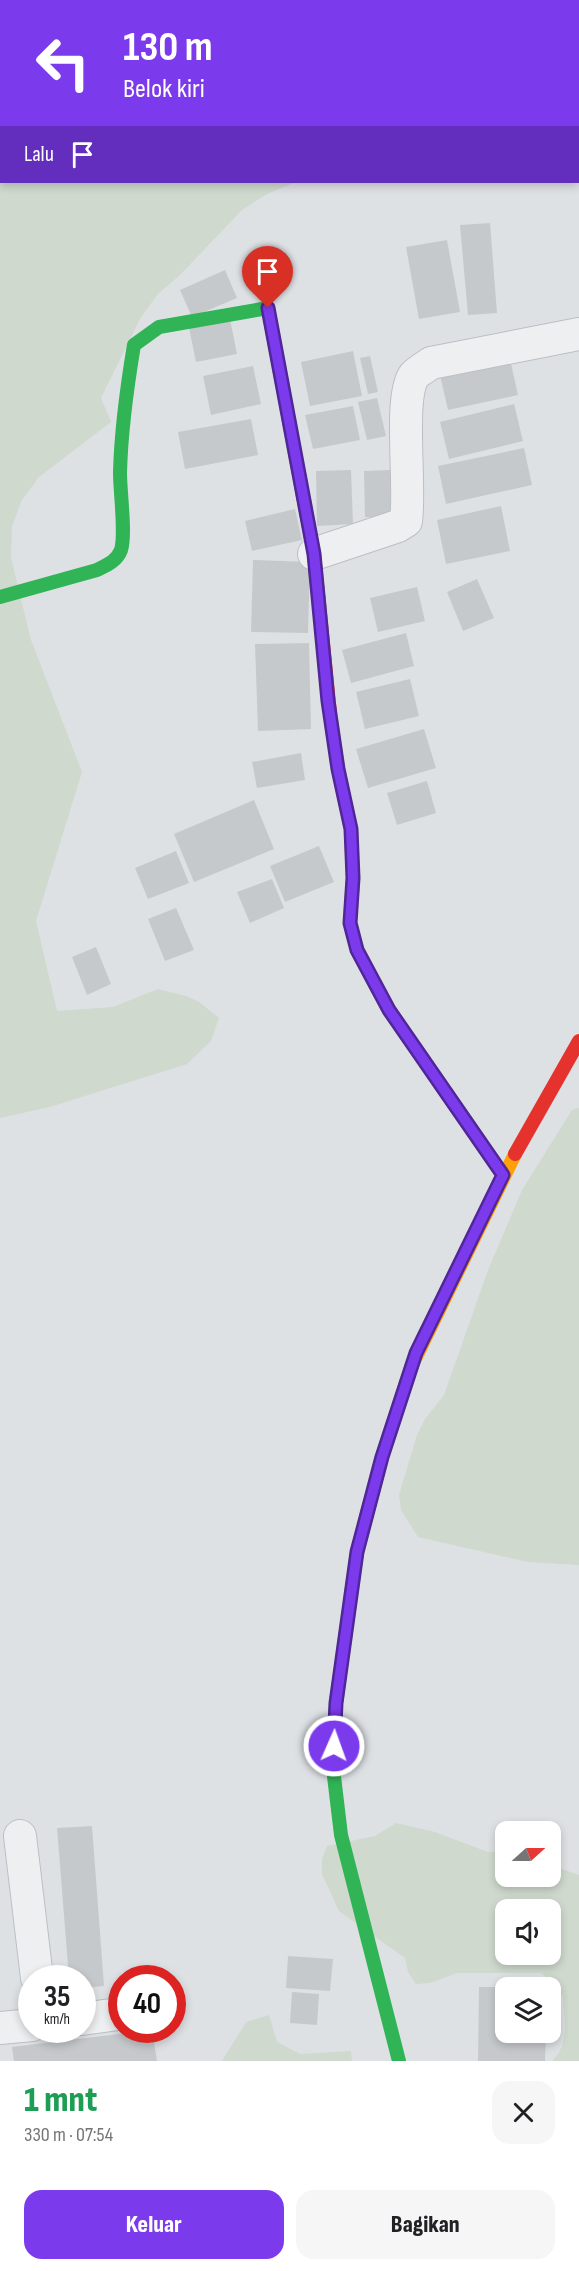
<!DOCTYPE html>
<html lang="id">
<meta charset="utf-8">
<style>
:root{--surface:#fff;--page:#f6f6f6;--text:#202124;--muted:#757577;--accent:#7c3aed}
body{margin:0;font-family:"Sofia Sans Condensed",sans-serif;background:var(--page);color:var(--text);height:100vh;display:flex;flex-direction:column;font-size:22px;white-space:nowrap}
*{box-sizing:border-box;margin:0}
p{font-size:20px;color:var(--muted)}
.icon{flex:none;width:33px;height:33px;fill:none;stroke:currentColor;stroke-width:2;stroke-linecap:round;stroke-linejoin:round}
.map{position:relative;height:2061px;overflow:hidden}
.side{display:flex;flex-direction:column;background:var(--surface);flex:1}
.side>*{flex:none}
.banner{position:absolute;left:0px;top:0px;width:579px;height:183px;box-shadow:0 3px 9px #0003;background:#7c3aed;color:#fff;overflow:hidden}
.needle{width:39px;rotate:69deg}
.tools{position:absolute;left:495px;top:1821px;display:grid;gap:12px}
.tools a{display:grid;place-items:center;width:66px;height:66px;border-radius:12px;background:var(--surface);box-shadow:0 3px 9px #0003;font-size:30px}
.speed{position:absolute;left:18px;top:1965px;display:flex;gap:12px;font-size:30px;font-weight:700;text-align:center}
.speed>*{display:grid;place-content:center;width:78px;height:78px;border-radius:50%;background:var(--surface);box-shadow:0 3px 9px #0003;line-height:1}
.speed small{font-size:15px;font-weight:400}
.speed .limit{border:9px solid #d22;background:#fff;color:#111}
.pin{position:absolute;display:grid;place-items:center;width:51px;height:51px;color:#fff;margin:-62px -26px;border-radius:50% 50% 50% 0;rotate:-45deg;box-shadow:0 0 6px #0007}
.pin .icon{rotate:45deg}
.me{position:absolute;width:66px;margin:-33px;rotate:2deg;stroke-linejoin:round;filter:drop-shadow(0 0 4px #0008)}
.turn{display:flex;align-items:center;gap:21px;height:126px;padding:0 24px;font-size:27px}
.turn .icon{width:78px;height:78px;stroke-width:2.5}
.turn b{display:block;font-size:42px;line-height:51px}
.then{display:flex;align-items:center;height:57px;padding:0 24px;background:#0003;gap:12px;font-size:22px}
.round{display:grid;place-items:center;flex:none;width:63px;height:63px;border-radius:18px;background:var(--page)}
.headline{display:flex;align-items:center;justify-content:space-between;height:102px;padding:0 24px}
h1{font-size:36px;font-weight:800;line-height:45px;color:#1e9e55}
.primary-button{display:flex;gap:12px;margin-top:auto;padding:12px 24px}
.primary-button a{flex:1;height:69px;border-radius:18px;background:var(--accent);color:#fff;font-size:24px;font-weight:800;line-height:69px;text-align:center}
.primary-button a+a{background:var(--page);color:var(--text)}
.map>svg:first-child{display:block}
.green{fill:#cfd9cd;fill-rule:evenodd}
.building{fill:#c6c9cc}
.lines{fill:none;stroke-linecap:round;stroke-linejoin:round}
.street-casing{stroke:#bcbfc2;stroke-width:34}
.street{stroke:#edeff1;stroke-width:32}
.fast{stroke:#30b455;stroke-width:14}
.slow{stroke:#ff9f0a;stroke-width:14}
.jam{stroke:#e5322d;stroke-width:14}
.route-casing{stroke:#51269a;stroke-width:15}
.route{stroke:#7c3aed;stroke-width:10}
</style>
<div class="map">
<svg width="579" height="2061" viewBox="0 0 579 2061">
<rect width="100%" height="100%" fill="#dee1e4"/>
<path class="green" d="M0 100 2 182H296L267 194 242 210 180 275 158 294 141 317 101 398 111 422 39 477 22 500 12 526 11 558 31 640 82 772 36 921 57 1011 113 1007 158 989 186 996 199 1002 219 1018 211 1041 187 1064 50 1107 0 1118Z
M579 1108V1565L528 1562 418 1537 401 1510 399 1495 417 1435 425 1419 444 1395 488 1270 522 1190 572 1110Z
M396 1823 435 1832 488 1852 505 1853 506 1876H550L551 1865 579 1875V2061H552C570 2045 564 2019 563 1996L542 1973H457L430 1983 416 1984 408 1972 405 1958 339 1911 322 1874V1859L327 1846 375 1836ZM506 1910H550V1954H506Z
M269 2015 277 2042 300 2054 351 2051 352 2061H222L246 2022Z"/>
<path class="building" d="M490 223 497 313 468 315 460 225Z
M447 240 460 312 419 319 406 247Z
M225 270 237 298 192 317 180 290Z
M230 319 237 354 196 362 189 328Z
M353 351 362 396 310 406 301 362Z
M370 356 378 392 368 394 360 358Z
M510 359 518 395 448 410 440 375Z
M253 366 261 404 211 415 203 376Z
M377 398 386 436 367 440 358 402Z
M514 404 523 441 449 459 440 422Z
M353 406 360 440 313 449 305 415Z
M251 419 258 455 185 469 178 432Z
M524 448 532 485 446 504 438 466Z
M351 470 353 524 317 526 316 471Z
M390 470 391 517H365L364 471Z
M501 506 510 551 446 564 437 520Z
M295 509 302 540 252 551 245 521Z
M253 560 310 562 308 633 251 632Z
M477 579 494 618 463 631 447 592Z
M417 587 425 621 378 632 370 598Z
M406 633 414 666 351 683 342 650Z
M309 643 311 729 258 731 255 644Z
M410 679 419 716 365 729 356 692Z
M424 729 436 768 368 788 356 749Z
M301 753 305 780 257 788 252 762Z
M427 781 436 813 397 825 387 793Z
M254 800 274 849 194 882 174 834Z
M319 846 334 882 285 902 270 866Z
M176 851 189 883 148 899 135 868Z
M272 879 284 908 250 923 237 892Z
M176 908 194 950 165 961 148 919Z
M96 947 111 984 87 995 72 957Z
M92 1826 104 1986 82 1988V1978H69L57 1828Z
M288 1956 333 1959 330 1991 286 1988Z
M479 1987H506V2032H546L545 2061H478Z
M292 1992 319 1994 317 2025 290 2023Z
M152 2030 157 2061H14L12 2047Z"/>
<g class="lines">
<defs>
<path id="street" d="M314 554 398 526 406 521C411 486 399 402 413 377 416 372 426 367 431 363L579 334
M20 1836 37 1978
M82 2019 118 2014
M0 2028 32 2025"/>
</defs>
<use href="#street" class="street-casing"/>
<use href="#street" class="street"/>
<path class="fast" d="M0 597 97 570C107 565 117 561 121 550 126 535 120 492 120 473 121 430 127 387 134 345L159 327 268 308 303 496
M376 986 389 1010 503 1175
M399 2061 341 1835 333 1768 336 1703 357 1552 382 1457 412 1365"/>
<path class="slow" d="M330 713 338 769 351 829 353 878 350 923 357 950 376 986
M412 1365 515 1154"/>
<path class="jam" d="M303 496 314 554 330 713
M515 1154 579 1041"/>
</g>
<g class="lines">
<defs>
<path id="route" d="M268 308 314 554 328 701 338 769 351 829 353 878 350 923 357 950 389 1010 503 1175 416 1353 382 1457 357 1552 336 1703 334 1746"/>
</defs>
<use href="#route" class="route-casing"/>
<use href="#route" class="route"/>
</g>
</svg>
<div class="tools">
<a><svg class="needle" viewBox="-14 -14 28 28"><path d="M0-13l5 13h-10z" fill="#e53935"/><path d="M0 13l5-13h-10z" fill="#757577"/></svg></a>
<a><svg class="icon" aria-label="sound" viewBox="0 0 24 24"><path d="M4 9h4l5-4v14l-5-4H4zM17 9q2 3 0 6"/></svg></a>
<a><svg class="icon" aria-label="layers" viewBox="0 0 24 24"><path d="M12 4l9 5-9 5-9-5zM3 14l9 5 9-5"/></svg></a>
</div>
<div class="speed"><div>35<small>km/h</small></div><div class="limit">40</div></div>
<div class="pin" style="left:268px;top:308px;background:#d93025"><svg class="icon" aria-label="arrive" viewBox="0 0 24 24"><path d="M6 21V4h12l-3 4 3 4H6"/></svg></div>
<svg class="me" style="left:334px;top:1746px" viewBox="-20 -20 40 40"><circle r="17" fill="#7c3aed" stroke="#fff" stroke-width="3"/><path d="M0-11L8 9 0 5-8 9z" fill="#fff"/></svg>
<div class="banner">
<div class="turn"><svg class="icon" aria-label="left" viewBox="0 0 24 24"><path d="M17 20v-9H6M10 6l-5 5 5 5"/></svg><div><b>130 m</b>Belok kiri</div></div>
<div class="then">Lalu<svg class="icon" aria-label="arrive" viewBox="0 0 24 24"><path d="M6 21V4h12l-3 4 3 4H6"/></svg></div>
</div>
</div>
<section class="side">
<div class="headline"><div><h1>1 mnt</h1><p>330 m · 07:54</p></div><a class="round"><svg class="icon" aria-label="close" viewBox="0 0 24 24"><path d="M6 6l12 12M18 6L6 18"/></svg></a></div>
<div class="primary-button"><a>Keluar</a><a>Bagikan</a></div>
</section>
